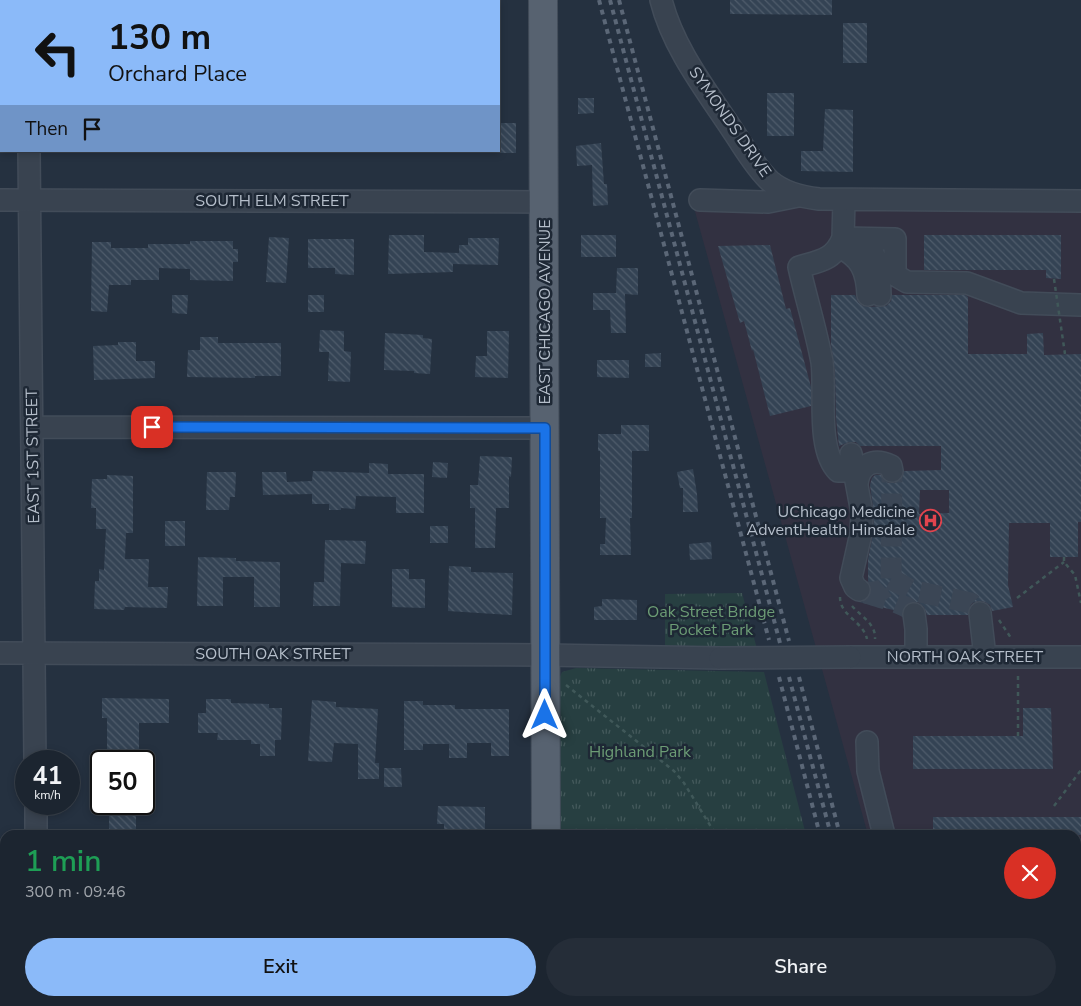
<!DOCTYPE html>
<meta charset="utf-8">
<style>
:root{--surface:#1c2530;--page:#252d38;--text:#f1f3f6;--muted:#a0a5ab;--line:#3a424c;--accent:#8bbaf9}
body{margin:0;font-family:"Nunito Sans",sans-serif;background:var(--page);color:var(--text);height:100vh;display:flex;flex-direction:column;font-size:19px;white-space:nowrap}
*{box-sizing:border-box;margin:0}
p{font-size:16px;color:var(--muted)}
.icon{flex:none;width:28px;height:28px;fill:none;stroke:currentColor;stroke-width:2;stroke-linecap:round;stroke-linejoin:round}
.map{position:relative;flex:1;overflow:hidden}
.drawer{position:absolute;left:0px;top:830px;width:1081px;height:176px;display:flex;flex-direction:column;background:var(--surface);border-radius:15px 15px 0 0;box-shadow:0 2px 8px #0003,0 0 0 1px var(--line)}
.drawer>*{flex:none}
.banner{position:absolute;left:0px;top:0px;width:500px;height:152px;box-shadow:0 2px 8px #0003,0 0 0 1px var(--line);background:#8bbaf9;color:#111;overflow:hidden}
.speed{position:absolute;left:15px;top:750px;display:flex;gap:10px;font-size:25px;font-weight:700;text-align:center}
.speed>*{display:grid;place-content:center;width:65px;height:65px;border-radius:50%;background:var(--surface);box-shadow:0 2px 8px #0003,0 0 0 1px var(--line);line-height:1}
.speed small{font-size:12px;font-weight:400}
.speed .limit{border:2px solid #111;border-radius:8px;background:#fff;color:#111}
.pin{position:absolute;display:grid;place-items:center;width:42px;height:42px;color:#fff;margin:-21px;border-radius:10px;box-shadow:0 2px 8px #0006}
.me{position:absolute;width:55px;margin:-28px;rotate:0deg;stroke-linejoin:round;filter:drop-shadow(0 0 4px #0008)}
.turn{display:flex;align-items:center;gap:18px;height:105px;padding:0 25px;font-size:22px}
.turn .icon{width:65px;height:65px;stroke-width:2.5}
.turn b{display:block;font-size:35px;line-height:42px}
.then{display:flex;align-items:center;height:48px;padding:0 25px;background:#0003;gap:10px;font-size:19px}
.round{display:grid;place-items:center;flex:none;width:52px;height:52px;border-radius:26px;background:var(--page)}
.headline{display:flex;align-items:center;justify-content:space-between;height:85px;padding:0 25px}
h1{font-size:30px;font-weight:600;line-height:38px;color:#1e9e55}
.primary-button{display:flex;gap:10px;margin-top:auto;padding:10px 25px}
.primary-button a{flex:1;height:58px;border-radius:30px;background:var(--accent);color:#111;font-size:20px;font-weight:600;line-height:58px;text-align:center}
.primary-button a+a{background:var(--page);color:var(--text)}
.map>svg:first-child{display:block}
.medical{fill:#323141}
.park{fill:url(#park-tufts)}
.building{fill:url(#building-back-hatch);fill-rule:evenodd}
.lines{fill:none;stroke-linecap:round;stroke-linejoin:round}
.minor-tunnel{stroke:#3b4655;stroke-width:21;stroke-dasharray:21 11;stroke-linecap:butt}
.minor-casing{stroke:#424c59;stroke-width:24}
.major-casing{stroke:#424c59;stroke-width:30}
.path{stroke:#405859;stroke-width:2.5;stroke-dasharray:4 4;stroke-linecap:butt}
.minor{stroke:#394350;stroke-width:21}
.major{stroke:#576270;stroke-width:28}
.rail{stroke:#5b6777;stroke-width:4;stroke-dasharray:5 5;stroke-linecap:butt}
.minor-bridge-casing{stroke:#424c59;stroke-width:24;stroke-linecap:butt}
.path-bridge{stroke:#405859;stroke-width:2.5;stroke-dasharray:4 4;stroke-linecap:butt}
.minor-bridge{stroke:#394350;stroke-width:21}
.route-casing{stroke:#114b97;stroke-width:12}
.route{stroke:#1a73e8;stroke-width:9}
.labels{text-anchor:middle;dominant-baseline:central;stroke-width:5;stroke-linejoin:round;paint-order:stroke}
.street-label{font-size:16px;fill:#b5beca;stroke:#1e2835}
.poi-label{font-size:16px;fill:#b5beca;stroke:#1e2835;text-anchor:end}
.park-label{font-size:16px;fill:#6c9c75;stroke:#1e2835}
</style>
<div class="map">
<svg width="1081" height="1006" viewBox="0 0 1081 1006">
<defs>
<pattern id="park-tufts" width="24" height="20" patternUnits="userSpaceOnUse" patternTransform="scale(1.25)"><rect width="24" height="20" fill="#273f41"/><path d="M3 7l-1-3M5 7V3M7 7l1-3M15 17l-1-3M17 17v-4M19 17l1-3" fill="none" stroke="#44595b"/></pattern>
<pattern id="building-back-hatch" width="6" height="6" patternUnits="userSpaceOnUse" patternTransform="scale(1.25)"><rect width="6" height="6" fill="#344354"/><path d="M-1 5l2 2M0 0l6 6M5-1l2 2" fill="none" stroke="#4f5c6b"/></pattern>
</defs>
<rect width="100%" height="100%" fill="#253140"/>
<path class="medical" d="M1081 203V947H1076V835H868L694 208Z"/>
<path class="park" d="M742 593 757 649 665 650V594Z
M576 668 764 672 806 835H557L559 679 562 672Z
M557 1001H849L850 1006H557Z"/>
<path class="building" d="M730 0H832V15L730 14Z
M843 23H867V63H843Z
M767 93H794V136H767Z
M578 98H594V113L578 114Z
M825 109 853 110V172L801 171V151H823Z
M499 123H516V153H499Z
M601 143 604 184H607L608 205 593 206 592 165 577 166 576 146Z
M389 235H424V252L459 253V245H468V238H499L498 265 453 264V272L388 274Z
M581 235H616V257H581Z
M924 235H1061V279L1046 278V270H924Z
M269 237 289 238 286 283 266 282Z
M308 239H354V275L335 274V268H308Z
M190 241H233V249H238V262H233V281L190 280V269L159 268V280H131V285H109L107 312 91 311 92 242H111V248H148V244H190Z
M770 245 786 309 790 308 811 387V406L770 416 753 349 752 351 744 321 740 323 718 246Z
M617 268H638V295L625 294 626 333H611L610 310H593V293H616Z
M172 295H188L187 314 172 313Z
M308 295H324V312H308Z
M831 295H855L858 302 863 306 868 307 886 306 891 301 892 295H965L968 297V354H1027V334L1043 333 1044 355 1081 354V522H1078V557H1050V523H1009L1008 585 1013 607 992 611 990 605 985 602 979 601 972 603 968 608V615H927L924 607 918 602H912L907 604 902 612 859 602 864 601 869 598 871 591V586L868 581V559L873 534 874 514 870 485 872 478 875 475H881L888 483H894L901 480 904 471 941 470V446H860L856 442H849L839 446 836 418 835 373 831 344ZM920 490H949V513L919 514Z
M320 330 344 331V351L351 352 350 382 328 381 329 352H319Z
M487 331H509L508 378 475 377 476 356H487Z
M385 333 423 335V338L432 339 430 374 414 373V371L384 370Z
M200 337H218V343H281V376H255V378L187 377 188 350H200Z
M118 342H136V361H155V378L94 380 93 346 118 345Z
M661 353V367H645V354Z
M597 360H629V378L597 377Z
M621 425H649V451H632V518H630L631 555H600V544H605L606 518H600V451H598V434H621Z
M480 456 512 457 511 477 509 476V508H496L495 548H475V508H470V485H478Z
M433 462 448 463 447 478 432 477Z
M369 463 388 464V474H424V513H396V497L356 496 355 509 341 508V510H329V504H312V494L263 495 262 472H286L287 482 312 481 313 471 369 473Z
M693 469 697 494 698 512H683V488H680L677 472Z
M207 472H236L235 497H230L229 510H206Z
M107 475 133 476V533H126L125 559H149L148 587H168L167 608 125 607 124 610 94 609 95 581H99V569L104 570 106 529H96V508H91L92 479H107Z
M165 521H185V546H165Z
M430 526H448V543H430Z
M325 540 366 541 365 564 341 563 340 606H313L314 582H324Z
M711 542 712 559 690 560 689 544Z
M198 557 236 558V561L280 562V607H254V577H223V606H197Z
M449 566 471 567V572L513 573 512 615 448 611Z
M392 569H409V579H425V608L392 607Z
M602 599 637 600V620H594V607L602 606Z
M102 698 169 699V723H139V761H107V718H102Z
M206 699H231V703L269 704V708H282L281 740H275V756H260V744H251V740H217L218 733H198V713H206Z
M312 700 336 702V707L378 709 375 763H379V779H358V744L334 743 332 762 308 761Z
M404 701H423V705H455V709H509V756H491V743H467V758H449V744H423V750H404Z
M1023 708H1051L1053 769H913V736H1023Z
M384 768H401L402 787H384Z
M438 806 485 807V835H444V824H437Z
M109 815H136V835H109Z
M933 817H1081V835H933Z"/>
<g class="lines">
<path class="minor-tunnel" d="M891 579 911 590 971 603 980 613
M865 592C878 593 885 591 891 579L892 471
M866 593C878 597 908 604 914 614"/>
<defs>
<path id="minor" d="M28 0V1
M661 0C673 48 706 90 733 131 744 147 755 167 770 181 784 193 801 197 819 199L1081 201
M29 151 35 761
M0 200 545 202
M700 200 768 202 798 196
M844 200 843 238 895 239V275L907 282 967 283 1021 303 1081 305
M843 238C834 260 820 261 799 267 806 298 816 330 822 362 826 390 816 449 838 471H844L849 465 851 456
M863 239C880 260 879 268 880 295
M839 247C861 257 867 271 868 295
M32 427 545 428
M851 454 862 513 861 533 851 578 855 587 859 590
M857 484C859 465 873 457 891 466L892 471
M980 613 985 657
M914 614 916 629V657
M0 653 545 655 720 658
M850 657H1081
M867 742 868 771 884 835
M36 804V835
M36 1001V1006
M927 1001 928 1006"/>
<path id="major" d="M543 0 546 835
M546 1001V1006"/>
</defs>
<use href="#minor" class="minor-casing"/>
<use href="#major" class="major-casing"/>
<path class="path" d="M1064 557V562L1075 575 1081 603
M840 597C840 616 863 621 867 639
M1017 598 1064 562
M852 606C862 617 876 624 875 639
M999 620 1011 638
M566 685 674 771 684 783 716 835
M1018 736V676
M1054 806 1081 770
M892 1001 893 1006
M674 1006 683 1001
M833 1006 852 1001"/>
<use href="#minor" class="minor"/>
<use href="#major" class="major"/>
<path class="rail" d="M599 0 769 640
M610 0 780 643
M619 0 789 641
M779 677 820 835
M789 677 831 835
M799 677 840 835
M865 1001 866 1006
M874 1001 876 1006
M884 1001 886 1006"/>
<defs>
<path id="minor-bridge" d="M720 658 850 657"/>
</defs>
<use href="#minor-bridge" class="minor-bridge-casing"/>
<path class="path-bridge" d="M1054 279 1065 354"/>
<use href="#minor-bridge" class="minor-bridge"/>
</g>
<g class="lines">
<defs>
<path id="route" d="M152 427 545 428V715"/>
</defs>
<use href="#route" class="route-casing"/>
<use href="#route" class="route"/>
</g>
<defs>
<symbol id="hospital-ring" viewBox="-11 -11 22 22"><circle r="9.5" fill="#1e2835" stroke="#e0444e" stroke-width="1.5"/><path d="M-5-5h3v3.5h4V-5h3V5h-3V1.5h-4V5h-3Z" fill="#e0444e"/></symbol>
</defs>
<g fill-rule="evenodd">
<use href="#hospital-ring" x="918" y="508" width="25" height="25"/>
</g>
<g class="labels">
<g class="street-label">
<text transform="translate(730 122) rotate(55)">SYMONDS DRIVE</text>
<text x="272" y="201">SOUTH ELM STREET</text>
<text transform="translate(545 312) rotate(-90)">EAST CHICAGO AVENUE</text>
<text transform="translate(33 456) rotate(-91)">EAST 1ST STREET</text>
<text x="273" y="654">SOUTH OAK STREET</text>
<text x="965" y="657">NORTH OAK STREET</text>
</g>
<g class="poi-label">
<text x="915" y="512">UChicago Medicine<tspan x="915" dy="18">AdventHealth Hinsdale</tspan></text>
</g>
<g class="park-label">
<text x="711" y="612">Oak Street Bridge<tspan x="711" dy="18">Pocket Park</tspan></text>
<text x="640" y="752">Highland Park</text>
</g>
</g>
</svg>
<div class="speed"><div>41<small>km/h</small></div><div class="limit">50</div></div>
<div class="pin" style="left:152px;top:427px;background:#d93025"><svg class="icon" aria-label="arrive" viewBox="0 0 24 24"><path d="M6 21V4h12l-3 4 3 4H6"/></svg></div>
<svg class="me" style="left:545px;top:715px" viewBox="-20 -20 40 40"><path d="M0-17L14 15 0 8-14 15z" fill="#1a73e8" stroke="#fff" stroke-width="4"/></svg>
<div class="banner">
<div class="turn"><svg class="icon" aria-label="left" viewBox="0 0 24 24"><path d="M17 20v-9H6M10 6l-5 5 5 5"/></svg><div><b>130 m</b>Orchard Place</div></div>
<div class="then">Then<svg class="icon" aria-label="arrive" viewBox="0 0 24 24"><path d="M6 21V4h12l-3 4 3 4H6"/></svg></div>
</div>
<section class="drawer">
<div class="headline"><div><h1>1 min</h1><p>300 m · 09:46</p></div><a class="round" style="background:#d93025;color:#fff"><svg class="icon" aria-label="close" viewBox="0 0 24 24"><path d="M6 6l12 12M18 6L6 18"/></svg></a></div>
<div class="primary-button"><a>Exit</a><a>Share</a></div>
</section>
</div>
